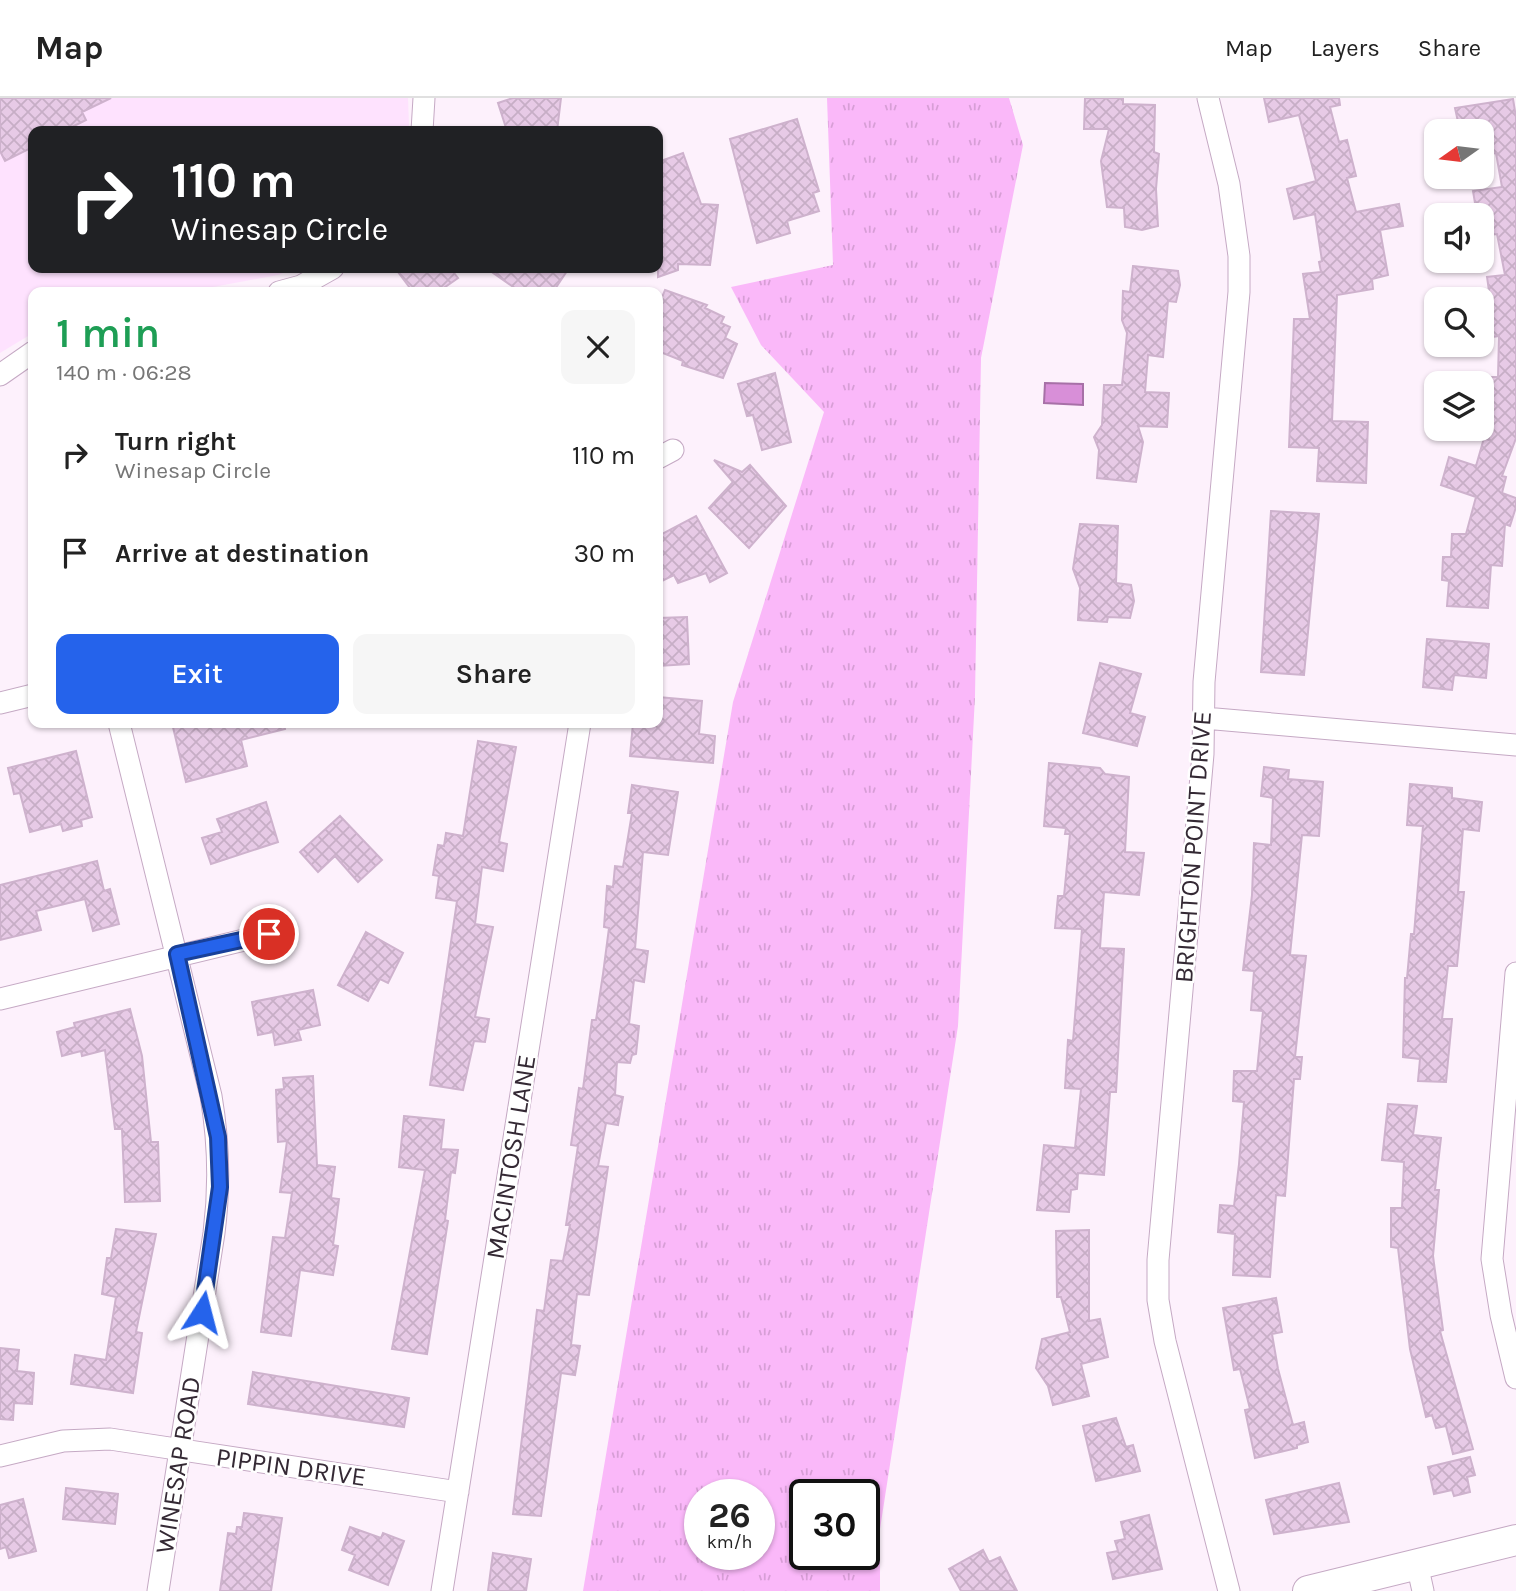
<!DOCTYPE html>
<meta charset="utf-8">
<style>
:root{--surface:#fff;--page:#f6f6f6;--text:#222;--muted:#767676;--line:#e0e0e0;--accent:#2563eb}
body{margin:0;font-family:Karla,sans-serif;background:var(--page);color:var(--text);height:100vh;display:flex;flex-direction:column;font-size:26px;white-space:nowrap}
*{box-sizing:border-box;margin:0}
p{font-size:23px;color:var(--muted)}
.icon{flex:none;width:38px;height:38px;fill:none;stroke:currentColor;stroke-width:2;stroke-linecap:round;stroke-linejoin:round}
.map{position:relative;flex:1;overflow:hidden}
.panel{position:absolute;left:28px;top:189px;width:635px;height:441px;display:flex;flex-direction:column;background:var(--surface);border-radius:14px;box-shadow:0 2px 5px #0004}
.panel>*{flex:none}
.hud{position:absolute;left:28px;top:28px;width:635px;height:147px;border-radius:14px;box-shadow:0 2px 5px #0004;background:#202124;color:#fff;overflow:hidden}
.needle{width:46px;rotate:256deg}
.controls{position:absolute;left:1424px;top:21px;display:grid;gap:14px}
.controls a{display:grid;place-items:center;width:70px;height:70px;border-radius:14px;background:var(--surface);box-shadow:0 2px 5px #0004;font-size:35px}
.speed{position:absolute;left:684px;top:1381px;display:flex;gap:14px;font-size:35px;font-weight:700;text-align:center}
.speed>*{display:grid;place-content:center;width:91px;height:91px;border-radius:50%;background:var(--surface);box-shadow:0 2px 5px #0004;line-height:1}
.speed small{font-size:18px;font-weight:400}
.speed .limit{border:4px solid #111;border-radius:10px;background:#fff;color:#111}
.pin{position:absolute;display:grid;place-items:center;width:60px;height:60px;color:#fff;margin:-30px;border:4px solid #fff;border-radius:50%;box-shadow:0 2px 7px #0007}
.me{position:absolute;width:77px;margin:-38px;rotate:9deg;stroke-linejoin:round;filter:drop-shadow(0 0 5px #0008)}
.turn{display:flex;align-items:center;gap:24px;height:147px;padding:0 28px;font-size:32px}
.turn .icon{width:91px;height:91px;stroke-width:2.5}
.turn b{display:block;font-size:49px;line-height:60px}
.round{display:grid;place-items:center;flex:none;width:74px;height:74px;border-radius:14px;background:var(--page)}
.head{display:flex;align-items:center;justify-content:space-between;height:119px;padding:0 28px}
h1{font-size:42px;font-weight:600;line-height:52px;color:#1e9e55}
.cta{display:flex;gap:14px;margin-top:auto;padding:14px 28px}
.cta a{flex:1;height:80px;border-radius:14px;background:var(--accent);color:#fff;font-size:28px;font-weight:600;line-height:80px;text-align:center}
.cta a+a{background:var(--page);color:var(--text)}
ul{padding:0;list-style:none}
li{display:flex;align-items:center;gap:21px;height:98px;padding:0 28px}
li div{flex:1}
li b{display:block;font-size:26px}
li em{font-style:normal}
header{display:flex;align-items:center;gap:42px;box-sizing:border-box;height:98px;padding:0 35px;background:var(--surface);border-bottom:2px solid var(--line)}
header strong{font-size:33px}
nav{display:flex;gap:38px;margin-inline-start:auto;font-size:24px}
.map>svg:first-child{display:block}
.built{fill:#fee2fe}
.grass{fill:url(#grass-tufts);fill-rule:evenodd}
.water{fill:#d88fd8;stroke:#a770a7;stroke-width:2}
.building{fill:url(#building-cross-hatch);stroke:#ceb2cd;stroke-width:2}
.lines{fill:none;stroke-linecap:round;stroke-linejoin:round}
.street-casing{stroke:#c5a9c4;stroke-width:23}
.secondary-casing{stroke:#c5a9c4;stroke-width:32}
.street{stroke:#fff;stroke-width:21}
.secondary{stroke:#fff;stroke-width:30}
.route-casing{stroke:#184099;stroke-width:18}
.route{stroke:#2563eb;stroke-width:12}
.labels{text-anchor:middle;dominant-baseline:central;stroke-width:5;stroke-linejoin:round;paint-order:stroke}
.street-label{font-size:26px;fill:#342934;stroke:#fff}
</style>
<header>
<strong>Map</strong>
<nav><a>Map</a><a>Layers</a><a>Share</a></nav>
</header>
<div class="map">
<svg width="1516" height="1493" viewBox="0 0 1516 1493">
<defs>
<pattern id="grass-tufts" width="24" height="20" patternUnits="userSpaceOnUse" patternTransform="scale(1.75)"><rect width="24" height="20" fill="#fab8f9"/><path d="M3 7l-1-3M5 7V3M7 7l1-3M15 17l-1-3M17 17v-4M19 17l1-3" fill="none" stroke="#d79ed6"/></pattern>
<pattern id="building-cross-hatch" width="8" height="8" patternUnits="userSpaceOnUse" patternTransform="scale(1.75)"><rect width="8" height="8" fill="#e7cae6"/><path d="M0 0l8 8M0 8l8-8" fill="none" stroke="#c7aec6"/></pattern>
</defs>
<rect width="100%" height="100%" fill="#fdf1fc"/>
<path class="built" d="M0 0H408L409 27 408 33H33V170H297L278 177 186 194H33V235L0 255Z"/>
<path class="grass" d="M827 0H1009L1023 47 981 260 975 598 958 928 880 1431V1493H583L733 604 824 314 761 247 731 189 833 167ZM760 1396V1456H700V1396ZM864 1396V1456H805V1396Z"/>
<path class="water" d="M1045 285 1083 286V307L1044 305Z"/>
<path class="building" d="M0 0H111L82 14 86 22 64 33H33V49L5 63 0 53Z
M513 0H561L557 33H507L498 5Z
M1085 0H1123V6L1155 7 1154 54 1159 56 1156 91 1158 128 1142 132 1125 129 1124 110 1107 109 1101 63 1109 31H1084Z
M1264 0H1339L1340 7 1330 9 1339 44 1347 42 1356 78 1347 80 1356 114 1399 106 1403 128 1380 132 1388 177 1372 181 1373 191 1337 197 1332 323 1368 324 1366 385 1317 383 1319 350 1289 349 1294 221H1310L1303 176 1321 174 1319 164 1322 163 1315 116 1294 121 1287 91 1316 83 1299 17 1269 24Z
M1513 1 1516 19V340L1502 378 1506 379 1502 395 1516 400V409L1510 428 1505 426 1502 468 1491 467 1488 510 1447 508 1449 483 1442 482 1443 459H1451L1452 436H1466L1476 399 1441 387 1449 359 1476 368 1484 340 1489 342 1490 279H1498L1499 238 1485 240 1482 223 1493 221 1487 179 1505 177 1497 136 1482 138V117H1477L1473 93 1502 89 1496 55 1482 58V33H1460L1455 10Z
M797 21 819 93 813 95 819 113 787 123 790 135 757 145 730 41Z
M683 55 701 106 718 107 710 167 678 166V172L658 179V64Z
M1133 168 1178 173 1180 187 1176 204 1168 203 1163 259 1148 257 1145 294 1169 295 1167 329 1138 328 1143 344 1136 384 1097 380 1099 352 1094 339 1102 327 1104 287H1122L1127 235 1122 222 1123 193 1130 194Z
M395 170H450L458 180 438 194H413Z
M486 170H569L553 194 519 193Z
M665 192 707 207 705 210 724 219 721 225 730 229 725 240 737 246 723 280 682 267 683 263 658 253V209Z
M775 275 791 344 762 352 753 317 747 318 738 286Z
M714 362 742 374 750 367 786 408 749 450 709 410 733 384Z
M1271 413 1319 416 1304 577 1261 574Z
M696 418 727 475 710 484 706 475 678 485 674 477 658 485V438Z
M1080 426 1118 428 1116 485 1131 487 1134 503 1130 520 1108 519 1107 524 1078 522 1080 490 1073 471Z
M687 519 689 566 658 568V520Z
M1427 541 1489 546 1486 580 1454 577 1452 592 1423 589Z
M1100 565 1141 576 1130 615 1145 619 1137 648 1083 635Z
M658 599 702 603 699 636 715 638 713 665 630 658 633 625H658Z
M172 625H284L285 631 241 642 247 668 186 684Z
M478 643 516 649 499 744 507 746 503 773 482 769 475 826 493 829 475 919 489 921 485 944 474 943 463 992 430 987 457 803 436 800 439 778 433 777 438 747 444 748 446 735 463 738Z
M76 653 92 719 81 722 82 728 63 733 61 726 30 734 20 695 14 696 8 670Z
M1049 665 1100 670 1105 676 1129 679 1125 754 1144 755 1139 797 1104 794 1100 850 1124 851 1116 994H1110L1104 1077 1078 1075 1077 1091 1071 1092 1069 1114 1037 1112 1044 1047 1075 1050 1081 991 1065 990 1068 942 1073 943 1082 831 1055 830 1058 798H1064L1070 736H1065L1066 730 1044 728Z
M1264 669 1289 672 1288 681 1323 684 1319 738 1302 737 1290 857 1306 858 1295 959H1302L1300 981H1294L1285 1098 1276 1097 1270 1179 1233 1177 1235 1136 1218 1134 1220 1107 1234 1108 1239 1066 1244 1004 1233 1003 1234 973H1257L1263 913 1251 912 1254 873 1243 872 1252 797 1254 745 1271 747 1273 700 1261 698Z
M1410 686 1452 690V700L1482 704 1479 733 1463 731 1458 794H1464L1457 868H1448L1442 921H1452L1446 984 1418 983 1420 961 1403 959 1405 880H1407L1411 836H1414L1423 728 1407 727Z
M632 687 678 694 668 757 643 754 635 851 648 853 644 884 634 882 629 926 639 928 636 956 632 957 630 965 617 964 615 997 623 999 618 1027 606 1025 598 1068 608 1069 589 1197 577 1196 571 1247 580 1248 575 1277 561 1275 541 1418 513 1416 537 1212 544 1213 551 1162 563 1163 570 1127H566L578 1048 571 1047 579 990 583 991 592 922H596L603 876 609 830 604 829 607 788 613 789 615 768 623 769 632 715H628Z
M266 704 278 744 211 766 202 740 222 734 217 721Z
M340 718 382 762 358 784 335 758 318 774 300 754Z
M97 763 104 793 110 791 119 826 93 833 85 801 36 813 41 832 0 842V787Z
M366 834 403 855 388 885 380 881 368 903 338 887Z
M313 892 320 927 298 932 301 942 275 947 273 934 258 937 252 904Z
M130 911 142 958 151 1044H158L160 1103 125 1104 122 1031H115L105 952 82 958 81 953 62 958 57 934 75 929 74 925Z
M313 978 317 1067 335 1069 331 1100 339 1101 333 1147 338 1148 333 1177 300 1172 291 1238 261 1234 273 1139 285 1140 292 1095 280 1094 287 1043 278 1044 276 992 284 991 283 980Z
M1388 1006 1417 1008 1413 1037 1441 1040 1435 1092H1439L1433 1158 1443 1232 1440 1233 1473 1351 1453 1356 1446 1328 1436 1330 1432 1317 1426 1319 1410 1251 1398 1150 1391 1149V1110H1402L1404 1064 1382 1062Z
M404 1018 444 1022 441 1051 458 1052 455 1075 451 1074 445 1122 448 1123 427 1256 392 1251 425 1072 399 1069Z
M116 1131 156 1136 136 1234 142 1235 133 1295 71 1286 75 1257 106 1262 116 1199 102 1196 107 1160H111Z
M1089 1132V1223L1100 1221 1108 1259 1081 1266 1089 1298 1053 1307 1048 1288 1036 1270 1042 1241 1070 1234 1061 1199H1057L1056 1133Z
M1276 1200 1282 1234 1272 1236 1278 1271 1293 1327 1304 1324 1308 1344 1297 1347V1350L1255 1360 1245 1312 1250 1311 1240 1271 1234 1272 1223 1210Z
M0 1250 19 1252 17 1273 34 1275 32 1306 14 1305 13 1322 0 1321Z
M253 1274 409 1300 404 1329 248 1306Z
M1116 1320 1126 1349 1133 1347 1140 1373 1096 1383 1083 1328Z
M1470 1359 1475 1377 1467 1379 1470 1394 1454 1398 1452 1392 1434 1396 1428 1369Z
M1339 1385 1349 1424 1274 1436 1266 1402Z
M66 1390 118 1396 115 1426 63 1421Z
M23 1401 36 1453 9 1460 6 1449 0 1451V1407Z
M244 1415 282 1420 271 1493H220L228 1435 236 1436 237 1429H242Z
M1149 1417 1162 1471 1113 1481 1107 1455 1118 1453 1115 1443 1125 1441 1121 1424Z
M350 1429 381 1440 383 1435 404 1443 388 1487 349 1472 355 1457 342 1452Z
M983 1452 989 1464 1000 1459 1017 1493H961L949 1471Z
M493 1455 531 1461 526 1493H488Z"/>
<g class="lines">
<defs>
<path id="street" d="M1208 0 1229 86 1239 158V194L1204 584 1203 656 1158 1162V1202L1165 1243 1229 1493
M422 33 424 0
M279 194 301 188 333 170
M0 277 33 254
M658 360 673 352
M0 605 33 597
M1204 620 1516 647
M119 625 211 998C219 1045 220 1088 214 1135L158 1493
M1516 875 1492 1161 1501 1217 1516 1280
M0 901 269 836
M0 1358 63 1343 110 1341 458 1394
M1417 1466 1423 1493
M442 1493 580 625"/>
<path id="secondary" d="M1308 1493 1516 1442"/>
</defs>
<use href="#street" class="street-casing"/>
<use href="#secondary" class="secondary-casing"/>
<use href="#street" class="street"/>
<use href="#secondary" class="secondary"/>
</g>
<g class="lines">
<defs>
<path id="route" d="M202 1214 220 1089 218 1039 177 856 269 836"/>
</defs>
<use href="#route" class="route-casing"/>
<use href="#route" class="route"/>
</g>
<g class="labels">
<g class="street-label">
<text transform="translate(1193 749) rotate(-86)">BRIGHTON POINT DRIVE</text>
<text transform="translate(511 1059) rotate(-81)">MACINTOSH LANE</text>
<text transform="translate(178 1367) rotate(-81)">WINESAP ROAD</text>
<text transform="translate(291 1369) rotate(8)">PIPPIN DRIVE</text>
</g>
</g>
</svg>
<div class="controls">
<a><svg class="needle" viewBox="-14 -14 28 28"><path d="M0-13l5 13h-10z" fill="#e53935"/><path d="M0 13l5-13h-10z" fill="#767676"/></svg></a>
<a><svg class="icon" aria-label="sound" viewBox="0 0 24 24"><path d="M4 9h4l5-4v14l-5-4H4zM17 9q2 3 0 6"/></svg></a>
<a><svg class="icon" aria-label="search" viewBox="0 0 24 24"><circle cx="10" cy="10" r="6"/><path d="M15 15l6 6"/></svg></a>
<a><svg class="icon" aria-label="layers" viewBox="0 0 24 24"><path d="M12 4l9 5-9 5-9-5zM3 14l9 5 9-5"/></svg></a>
</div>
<div class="speed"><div>26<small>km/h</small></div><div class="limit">30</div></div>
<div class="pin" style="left:269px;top:836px;background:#d93025"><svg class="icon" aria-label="arrive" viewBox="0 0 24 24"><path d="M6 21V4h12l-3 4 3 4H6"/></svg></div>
<svg class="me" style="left:202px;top:1214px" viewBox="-20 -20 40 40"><path d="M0-17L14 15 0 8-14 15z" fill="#2563eb" stroke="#fff" stroke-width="4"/></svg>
<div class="hud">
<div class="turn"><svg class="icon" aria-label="right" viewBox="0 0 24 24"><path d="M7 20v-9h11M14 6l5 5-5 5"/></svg><div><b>110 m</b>Winesap Circle</div></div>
</div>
<section class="panel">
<div class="head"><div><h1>1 min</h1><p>140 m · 06:28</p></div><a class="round"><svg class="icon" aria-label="close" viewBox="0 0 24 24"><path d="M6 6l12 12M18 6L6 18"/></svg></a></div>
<ul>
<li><svg class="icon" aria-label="right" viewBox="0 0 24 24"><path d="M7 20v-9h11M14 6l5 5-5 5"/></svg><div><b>Turn right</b><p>Winesap Circle</p></div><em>110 m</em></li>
<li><svg class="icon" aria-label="arrive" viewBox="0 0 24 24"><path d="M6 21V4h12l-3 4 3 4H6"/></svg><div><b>Arrive at destination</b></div><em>30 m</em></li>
</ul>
<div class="cta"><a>Exit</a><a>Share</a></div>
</section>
</div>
